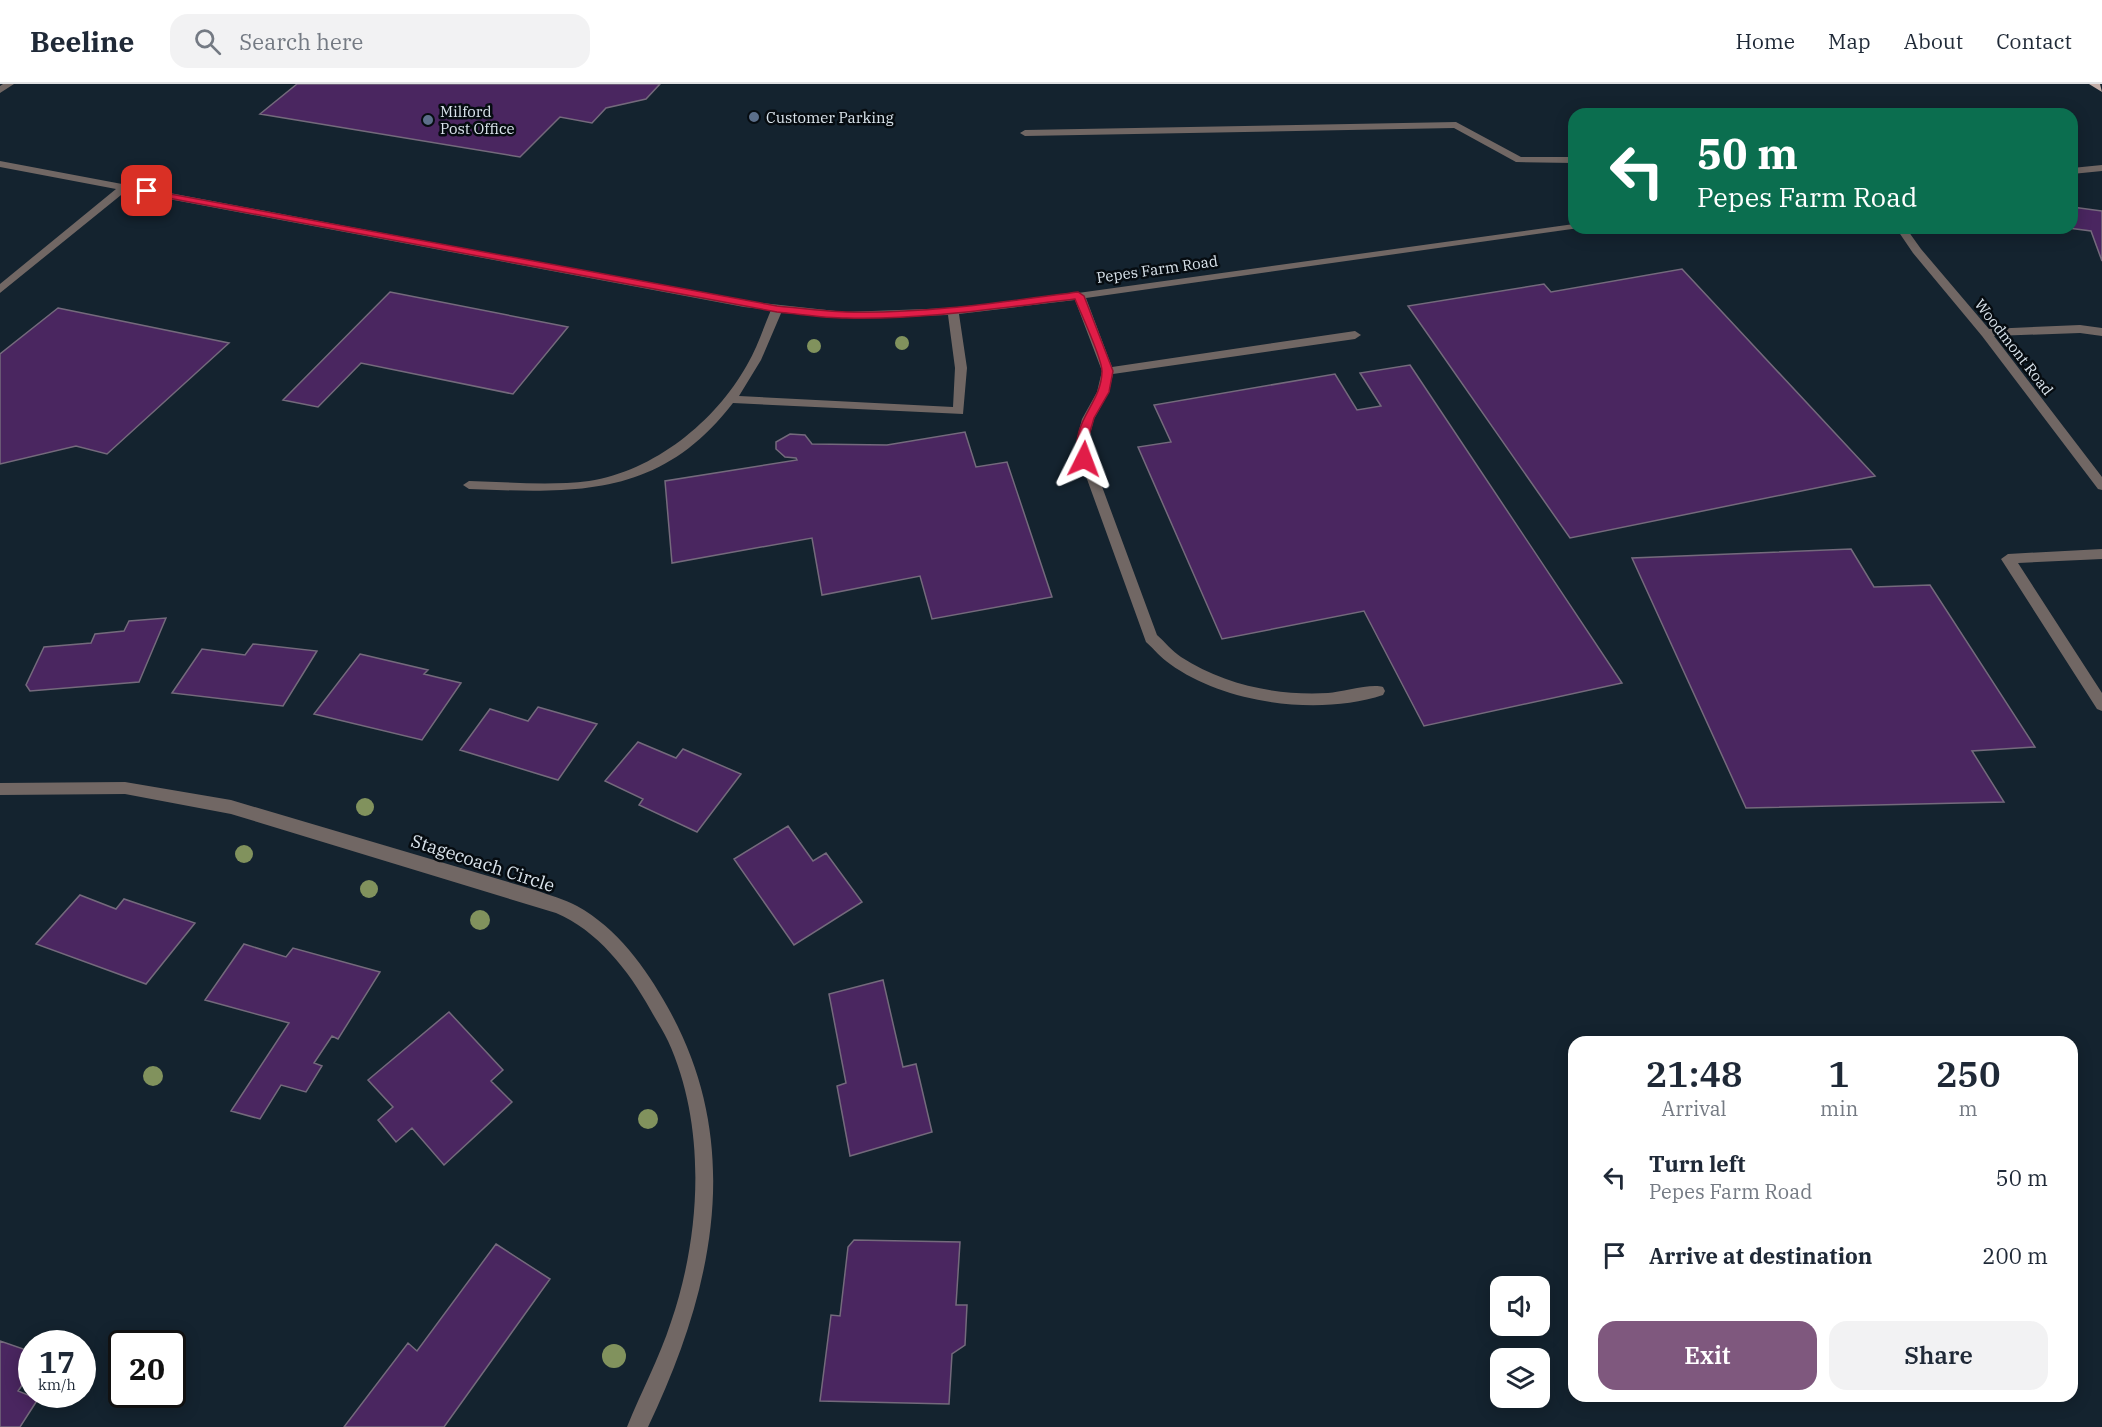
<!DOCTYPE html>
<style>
:root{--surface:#fff;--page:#f2f2f3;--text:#1f2937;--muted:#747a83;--line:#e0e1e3;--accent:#7f587e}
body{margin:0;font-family:"IBM Plex Serif",serif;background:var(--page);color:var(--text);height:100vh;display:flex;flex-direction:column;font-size:22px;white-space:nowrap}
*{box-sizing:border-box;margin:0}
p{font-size:20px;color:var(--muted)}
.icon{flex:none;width:33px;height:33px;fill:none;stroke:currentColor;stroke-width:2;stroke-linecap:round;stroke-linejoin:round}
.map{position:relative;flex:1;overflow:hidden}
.side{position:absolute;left:1568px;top:952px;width:510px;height:366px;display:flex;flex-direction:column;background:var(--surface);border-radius:18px;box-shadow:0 3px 15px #0003}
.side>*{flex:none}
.hud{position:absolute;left:1568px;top:24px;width:510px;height:126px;border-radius:18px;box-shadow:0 3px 15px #0003;background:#0b6e4f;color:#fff;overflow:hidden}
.buttons{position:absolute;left:1490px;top:1192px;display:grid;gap:12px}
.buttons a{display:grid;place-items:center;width:60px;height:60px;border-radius:12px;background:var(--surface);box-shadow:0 3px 15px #0003;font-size:30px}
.speed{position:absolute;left:18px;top:1246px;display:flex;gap:12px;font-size:30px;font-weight:700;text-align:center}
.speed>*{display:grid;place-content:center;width:78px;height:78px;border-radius:50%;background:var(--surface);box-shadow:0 3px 15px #0003;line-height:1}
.speed small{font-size:15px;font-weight:400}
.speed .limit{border:3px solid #111;border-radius:9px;background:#fff;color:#111}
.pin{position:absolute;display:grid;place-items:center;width:51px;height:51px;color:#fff;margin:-26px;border-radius:12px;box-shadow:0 3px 9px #0006}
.me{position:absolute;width:66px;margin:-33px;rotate:3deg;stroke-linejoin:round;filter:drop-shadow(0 0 4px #0008)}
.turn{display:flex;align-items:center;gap:21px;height:126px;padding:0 30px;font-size:27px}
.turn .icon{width:78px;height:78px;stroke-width:2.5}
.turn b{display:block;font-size:42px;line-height:51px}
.eta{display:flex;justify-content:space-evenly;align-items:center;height:102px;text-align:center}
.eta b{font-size:36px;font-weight:600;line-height:42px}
.primary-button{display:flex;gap:12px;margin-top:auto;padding:12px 30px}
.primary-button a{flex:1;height:69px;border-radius:18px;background:var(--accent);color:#fff;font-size:24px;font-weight:600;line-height:69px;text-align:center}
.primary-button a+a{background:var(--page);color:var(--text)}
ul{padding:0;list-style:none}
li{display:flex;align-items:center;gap:18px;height:78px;padding:0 30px}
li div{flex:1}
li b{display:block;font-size:22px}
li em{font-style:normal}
header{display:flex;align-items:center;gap:36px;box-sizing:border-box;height:84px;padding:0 30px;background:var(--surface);border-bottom:2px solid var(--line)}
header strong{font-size:28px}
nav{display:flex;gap:33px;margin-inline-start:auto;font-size:21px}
.search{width:420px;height:54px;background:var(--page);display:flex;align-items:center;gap:15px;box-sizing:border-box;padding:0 21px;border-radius:18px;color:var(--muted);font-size:22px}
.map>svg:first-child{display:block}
.building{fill:#4a2660;stroke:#746a7c;stroke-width:1.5}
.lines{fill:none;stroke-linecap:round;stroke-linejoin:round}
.minor{fill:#716764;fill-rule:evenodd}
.major{fill:#c3aea8;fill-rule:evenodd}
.tree{fill:#81925d}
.route{fill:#e11d48;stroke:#92132f;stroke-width:1.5}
.service-dot{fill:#5c6f8a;stroke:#060c11;stroke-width:2}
.labels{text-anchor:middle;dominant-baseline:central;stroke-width:5;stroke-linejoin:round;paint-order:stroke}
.far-poi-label{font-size:15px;fill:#dae4ec;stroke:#060c11;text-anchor:start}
.far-street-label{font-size:15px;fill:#dae4ec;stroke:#060c11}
.street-label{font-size:18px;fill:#dae4ec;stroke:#060c11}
</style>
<header>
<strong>Beeline</strong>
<div class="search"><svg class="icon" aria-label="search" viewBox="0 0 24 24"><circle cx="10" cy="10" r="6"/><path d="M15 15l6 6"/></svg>Search here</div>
<nav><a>Home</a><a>Map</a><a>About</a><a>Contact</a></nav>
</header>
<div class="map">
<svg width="2102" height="1343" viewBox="0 0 2102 1343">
<rect width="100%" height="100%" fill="#14232f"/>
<path class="building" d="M297 0H660L646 15 606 24 592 39 560 33 520 73 260 30Z
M2072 123 2102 127V177L2091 147 2068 144H2072Z
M1682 185 1875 392 1570 454 1408 222 1544 200 1551 208Z
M390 208 568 243 513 310 361 279 318 323 283 316Z
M58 224 229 259 107 370 76 362 0 380V270Z
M1410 281 1622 599 1424 642 1364 527 1222 555 1138 363 1171 358 1154 321 1335 290 1357 326 1381 322 1360 289Z
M965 348 976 383 1007 378 1052 513 932 535 920 492 822 511 812 454 672 479 665 397 797 376 796 374 785 373 776 365V358L790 350 805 351 812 360 887 361Z
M1851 465 1874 503 1930 501 2035 663 1972 667 2004 718 1746 724 1632 474Z
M166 534 139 598 30 607 26 601 44 563 91 559 95 550 124 547 129 537Z
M253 560 317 567 283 622 172 609 202 565 245 571Z
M360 570 428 586 424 590 461 599 422 656 314 630Z
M538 623 597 640 558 696 460 666 490 625 528 637Z
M638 658 676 674 683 665 741 690 697 748 639 721 643 715 605 697Z
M788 742 813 777 826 769 862 818 794 861 734 775Z
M80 811 116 825 124 815 195 839 146 900 36 860Z
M244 860 286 873 293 864 380 888 338 955 332 952 314 979 322 982 306 1008 281 1001 260 1035 231 1027 289 939 205 916Z
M883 896 903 983 916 980 932 1048 850 1072 837 1002 846 999 829 910Z
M449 928 503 986 491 997 512 1018 444 1081 412 1044 396 1058 378 1036 393 1023 368 996Z
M854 1156 960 1158 956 1221H967L965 1261 952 1270 949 1320 820 1317 831 1231 840 1232 848 1163Z
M496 1160 550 1195 444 1343H344L408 1259 417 1267Z
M0 1257 32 1268V1287L18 1307 38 1315 20 1343H0Z"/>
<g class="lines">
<path class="minor" d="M3 0H14L0 9V2Z
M1456 38 1521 73H1574V79L1516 78 1454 44 1025 52 1020 49 1025 46Z
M0 77 744 217 845 228 953 224 1042 214 1574 140V144H1579L1086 214 1112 283 1355 247 1361 251 1355 255 1113 290 1109 308 1094 335 1087 362 1157 551C1165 558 1172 567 1181 573 1224 601 1278 612 1328 609 1342 608 1371 599 1383 603L1385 607 1383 611C1319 632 1225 620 1170 580 1161 574 1154 565 1146 558L1075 362 1082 335 1097 308 1102 287 1075 216 959 230 967 284 963 330 733 319C660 414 576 409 469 405L463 401 469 397C509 398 549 402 589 397 654 387 715 338 747 281 757 264 763 245 771 226L744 223 126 107 0 209V200L116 105 0 83ZM782 227 845 234 948 231 955 284 953 323 739 312 761 276Z
M2102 81V87L2072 90V84Z
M1896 144H1906L1921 165 1989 245 2080 241 2102 244V252L2080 249 1994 252 2102 393V406L2098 405 1982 252 1913 169Z
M2102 465V475L2018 479 2102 609V627L2097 625 2001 475 2008 470Z
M125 698 231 716 535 806C549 811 564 815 577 822 617 844 646 884 667 922 746 1061 713 1207 648 1343H627C641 1308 659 1275 671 1238 701 1151 707 1042 668 957 663 946 656 936 650 925 629 887 597 846 556 829L231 730 125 710 0 711V699Z"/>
<path class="major" d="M2089 0H2100L2102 8Z"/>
</g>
<g class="tree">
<circle cx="902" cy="259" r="7"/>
<circle cx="814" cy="262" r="7"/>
<circle cx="365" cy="723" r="9"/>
<circle cx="244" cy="770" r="9"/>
<circle cx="369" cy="805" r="9"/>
<circle cx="480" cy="836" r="10"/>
<circle cx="153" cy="992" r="10"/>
<circle cx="648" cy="1035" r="10"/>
<circle cx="614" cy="1272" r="12"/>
</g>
<path class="route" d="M143 105 777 222C800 224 823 227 846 228 924 230 1002 218 1078 208L1084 212 1113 287 1109 308 1094 334 1086 362 1089 375 1084 379 1078 375C1070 337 1101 321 1102 288 1103 276 1081 230 1075 215 999 224 923 236 846 234 823 234 800 230 777 228L147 110 142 107Z"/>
<g class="service-dot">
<circle cx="754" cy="33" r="6"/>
<circle cx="428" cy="36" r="6"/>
</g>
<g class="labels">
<g class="far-poi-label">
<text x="440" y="27">Milford<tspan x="440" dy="17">Post Office</tspan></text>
<text x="766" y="33">Customer Parking</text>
</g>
<g class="far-street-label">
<text transform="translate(1157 185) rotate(-8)">Pepes Farm Road</text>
<text transform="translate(2014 263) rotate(52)">Woodmont Road</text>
</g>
<g class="street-label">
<text transform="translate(483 779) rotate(18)">Stagecoach Circle</text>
</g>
</g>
</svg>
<div class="buttons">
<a><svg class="icon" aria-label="sound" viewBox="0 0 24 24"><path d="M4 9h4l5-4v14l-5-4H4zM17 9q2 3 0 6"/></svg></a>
<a><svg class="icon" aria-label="layers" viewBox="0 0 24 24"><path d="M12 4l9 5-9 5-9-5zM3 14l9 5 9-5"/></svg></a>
</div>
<div class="speed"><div>17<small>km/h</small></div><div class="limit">20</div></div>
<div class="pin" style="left:147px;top:107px;background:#d93025"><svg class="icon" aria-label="arrive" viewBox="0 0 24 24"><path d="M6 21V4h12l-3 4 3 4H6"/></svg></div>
<svg class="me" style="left:1084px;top:375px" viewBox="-20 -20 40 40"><path d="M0-17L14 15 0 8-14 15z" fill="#e11d48" stroke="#fff" stroke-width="4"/></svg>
<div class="hud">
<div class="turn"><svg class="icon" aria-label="left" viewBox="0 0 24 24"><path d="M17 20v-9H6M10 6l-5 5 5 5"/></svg><div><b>50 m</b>Pepes Farm Road</div></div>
</div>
<section class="side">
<div class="eta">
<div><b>21:48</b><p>Arrival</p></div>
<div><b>1</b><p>min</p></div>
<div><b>250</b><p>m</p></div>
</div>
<ul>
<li><svg class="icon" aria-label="left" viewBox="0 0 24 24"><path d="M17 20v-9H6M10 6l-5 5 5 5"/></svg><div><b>Turn left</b><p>Pepes Farm Road</p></div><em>50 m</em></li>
<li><svg class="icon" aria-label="arrive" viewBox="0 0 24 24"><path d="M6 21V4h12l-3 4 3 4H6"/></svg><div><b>Arrive at destination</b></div><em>200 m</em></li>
</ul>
<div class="primary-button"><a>Exit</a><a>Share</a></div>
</section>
</div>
